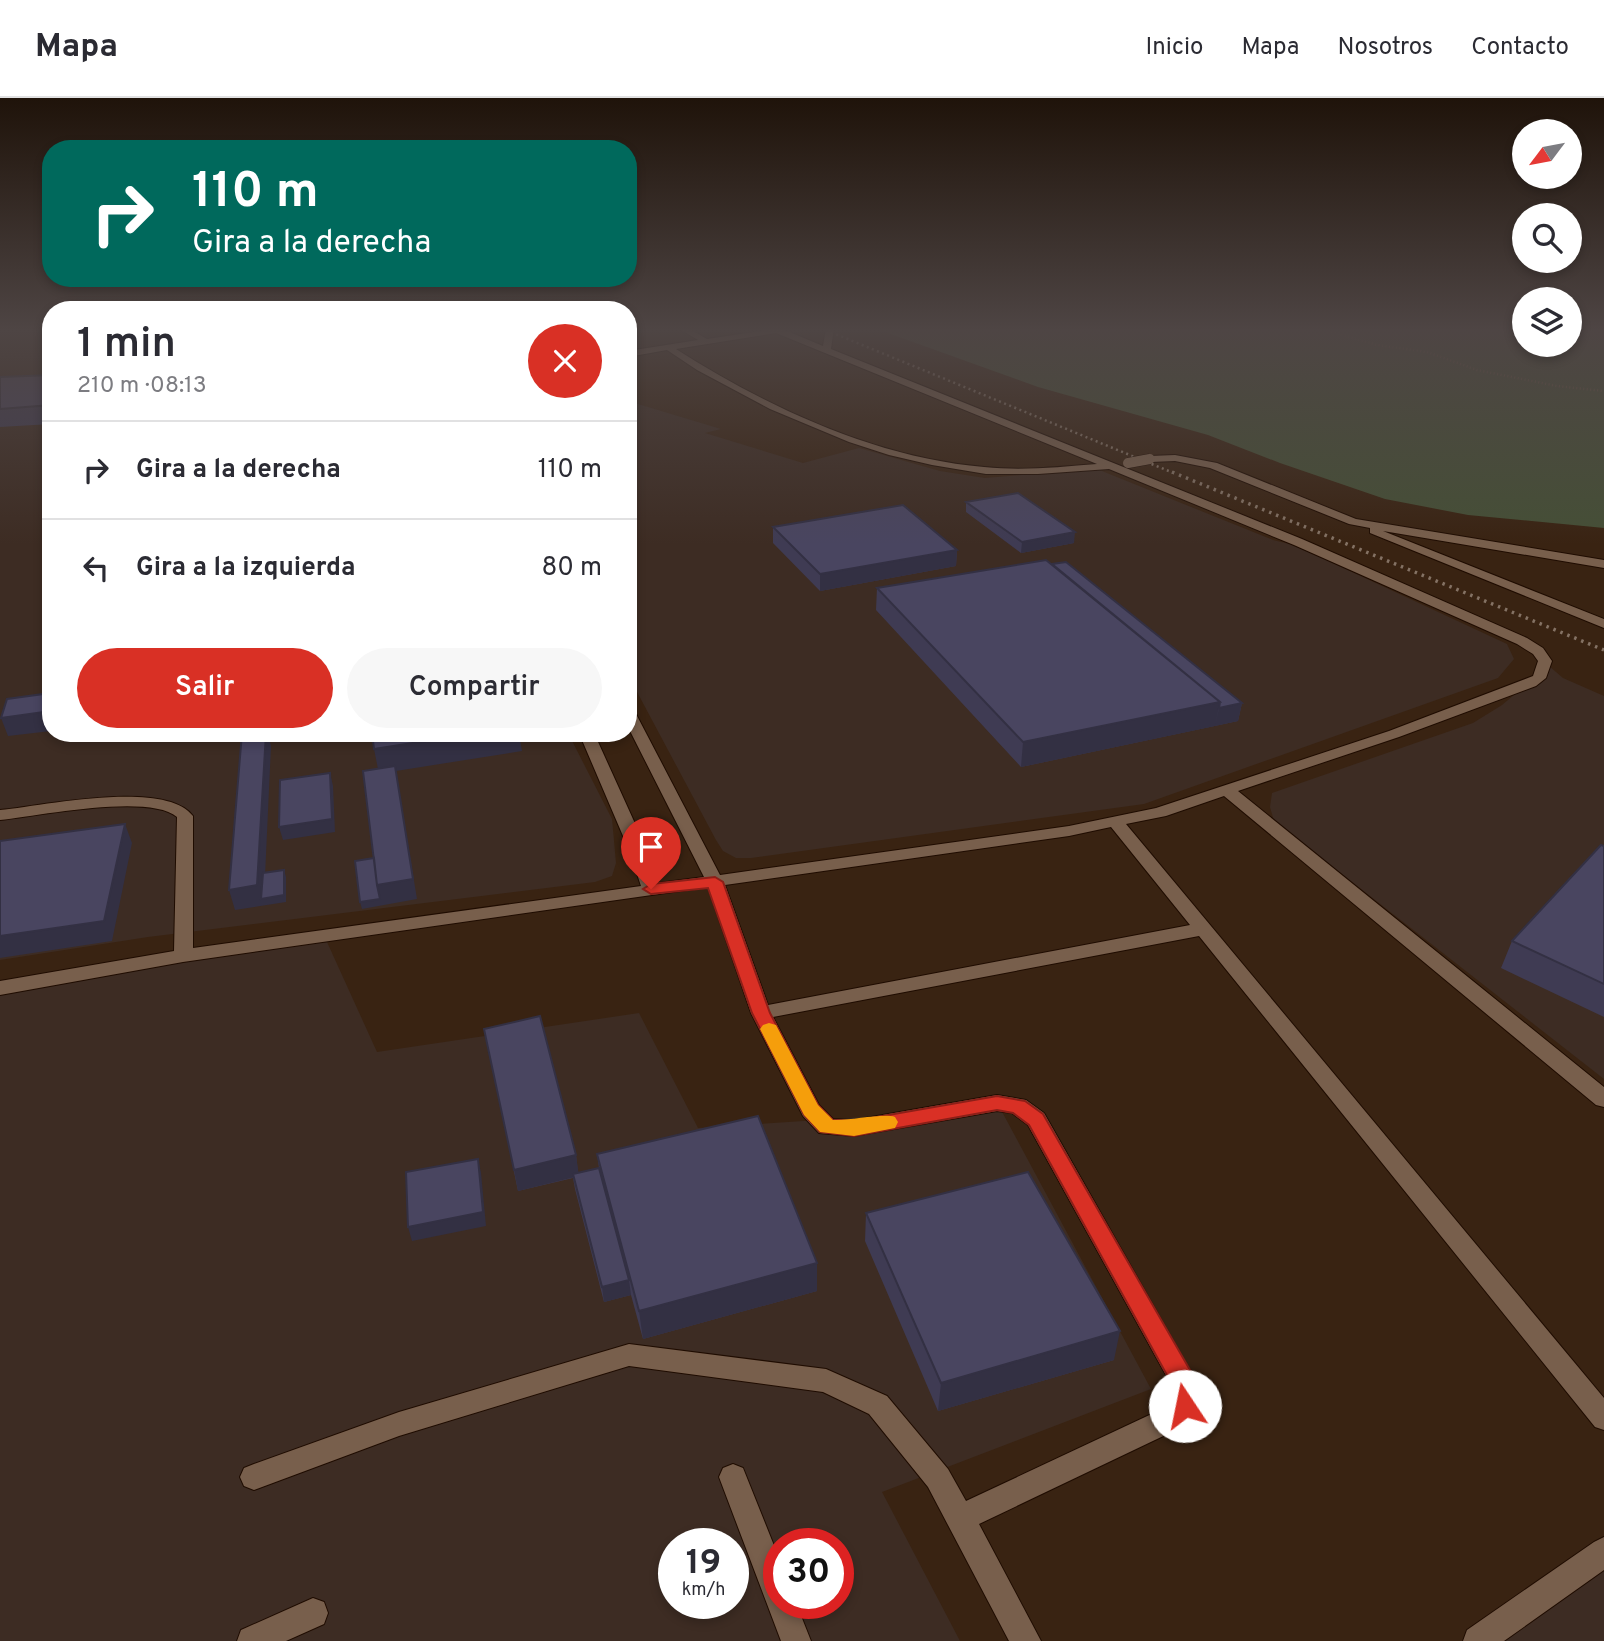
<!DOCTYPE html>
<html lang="es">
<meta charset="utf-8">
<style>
:root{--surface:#fff;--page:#f7f7f7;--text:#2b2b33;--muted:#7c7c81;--line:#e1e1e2;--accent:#d93025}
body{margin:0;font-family:Overpass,sans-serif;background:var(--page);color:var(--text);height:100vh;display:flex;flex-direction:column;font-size:26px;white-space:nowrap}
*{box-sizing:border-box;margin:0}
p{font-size:23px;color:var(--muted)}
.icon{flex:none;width:38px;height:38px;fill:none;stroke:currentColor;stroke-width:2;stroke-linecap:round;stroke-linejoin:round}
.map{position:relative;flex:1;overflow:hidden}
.panel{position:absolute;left:42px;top:203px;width:595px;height:441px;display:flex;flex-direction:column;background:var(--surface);border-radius:28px;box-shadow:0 4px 10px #0003}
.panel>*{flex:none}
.banner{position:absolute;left:42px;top:42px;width:595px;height:147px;border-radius:28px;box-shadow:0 4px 10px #0003;background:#00695c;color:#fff;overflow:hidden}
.needle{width:46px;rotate:238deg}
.tools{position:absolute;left:1512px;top:21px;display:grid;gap:14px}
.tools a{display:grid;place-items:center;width:70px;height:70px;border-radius:50%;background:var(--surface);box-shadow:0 4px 10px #0003;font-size:35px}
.speed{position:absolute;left:658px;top:1430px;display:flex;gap:14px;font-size:35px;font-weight:700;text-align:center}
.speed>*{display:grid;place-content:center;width:91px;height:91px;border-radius:50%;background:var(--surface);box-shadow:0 4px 10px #0003;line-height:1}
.speed small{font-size:18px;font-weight:400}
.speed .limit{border:10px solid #d22;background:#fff;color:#111}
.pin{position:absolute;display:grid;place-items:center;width:60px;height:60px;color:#fff;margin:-72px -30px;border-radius:50% 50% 50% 0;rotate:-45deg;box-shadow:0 0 7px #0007}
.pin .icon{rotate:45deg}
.me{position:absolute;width:77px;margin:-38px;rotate:349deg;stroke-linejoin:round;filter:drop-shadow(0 0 5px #0008)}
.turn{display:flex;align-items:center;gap:24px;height:147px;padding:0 35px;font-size:32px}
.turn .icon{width:91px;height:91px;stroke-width:2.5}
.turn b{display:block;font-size:49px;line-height:60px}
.round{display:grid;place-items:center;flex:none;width:74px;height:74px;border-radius:37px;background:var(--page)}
.head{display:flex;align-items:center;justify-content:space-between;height:119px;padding:0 35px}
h1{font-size:42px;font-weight:600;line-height:52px}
.button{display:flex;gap:14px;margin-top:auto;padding:14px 35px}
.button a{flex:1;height:80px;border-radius:42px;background:var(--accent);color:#fff;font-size:28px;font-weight:600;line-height:80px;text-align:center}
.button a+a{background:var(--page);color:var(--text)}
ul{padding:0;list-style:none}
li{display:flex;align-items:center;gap:21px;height:98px;padding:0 35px;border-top:2px solid var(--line)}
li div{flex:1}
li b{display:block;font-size:26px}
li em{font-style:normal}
header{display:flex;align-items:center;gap:42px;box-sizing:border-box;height:98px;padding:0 35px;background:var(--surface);border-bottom:2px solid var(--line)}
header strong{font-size:33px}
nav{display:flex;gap:38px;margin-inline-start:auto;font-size:24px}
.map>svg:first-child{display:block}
.industrial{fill:#3d2c23;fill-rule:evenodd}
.green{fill:#454f36}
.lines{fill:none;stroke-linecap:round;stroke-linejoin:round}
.minor-casing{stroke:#1f0c00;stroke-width:2}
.path{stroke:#6b5748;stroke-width:2.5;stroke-dasharray:1 2.5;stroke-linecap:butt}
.minor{fill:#785f4c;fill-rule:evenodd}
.rail-far1{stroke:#847264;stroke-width:2.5;stroke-dasharray:2 3.5;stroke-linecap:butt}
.rail{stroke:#847264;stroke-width:3.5;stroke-dasharray:2.5 5;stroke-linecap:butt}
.minor-bridge-casing{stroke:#1f0c00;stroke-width:11;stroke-linecap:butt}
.minor-bridge{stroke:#785f4c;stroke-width:10}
.wall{fill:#3f3b53}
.shaded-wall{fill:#333043}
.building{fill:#494560;stroke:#333043;stroke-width:2}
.route{fill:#d93025;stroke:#8d1f18;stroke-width:2}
.slow{fill:#f59e0b}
</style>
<header>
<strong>Mapa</strong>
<nav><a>Inicio</a><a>Mapa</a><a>Nosotros</a><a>Contacto</a></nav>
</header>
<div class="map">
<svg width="1604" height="1543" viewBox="0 0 1604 1543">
<rect width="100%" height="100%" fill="#392312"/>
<path class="industrial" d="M0 230H51V635H568L612 721 616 765 612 778 595 784 148 839 0 862Z
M628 303 721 331 705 335 803 365 859 350 940 373 985 380 1097 371 1273 442 1294 447 1507 546 1514 561 1498 580 1144 706 751 760H736L723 753 716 742 628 577Z
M1549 568 1563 580 1604 598V981L1274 723 1270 709 1272 695 1473 625 1502 607Z
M327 844 377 954 639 915 698 1030 1000 1010 1151 1291 882 1394 960 1543H0V894L272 848ZM674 1446H733V1505H674ZM779 1446H838V1505H779Z
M1604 1459V1543H1488Z"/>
<path class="green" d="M874 230H1524V247H1570V230H1604V430L1468 417 1385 401 1280 365 1208 337 1038 289Z"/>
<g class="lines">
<defs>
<path id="minor" d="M678 230H688L707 241 780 230 823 248 826 230H834L831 251 1302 441 1527 540 1543 550 1552 563 1546 580 1536 588 1399 639 1238 693 1604 989V1009L1596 1007 1224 698 1166 718 1126 726 1604 1300V1332L1595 1329 1199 838 773 919 819 1007 833 1021 854 1022 997 997 1026 1002 1044 1015 1198 1287C1198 1312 1197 1315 1178 1331L979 1426 1041 1543H1009L928 1389 869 1316 823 1294 629 1268 399 1338 254 1392 244 1388 240 1379 244 1370 254 1366 399 1314 629 1246 826 1271 887 1298 948 1371 966 1403 1158 1313 1172 1302V1288L1028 1027 1012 1015 997 1013 854 1038 819 1035 803 1018 751 915 708 789 183 864 0 897V883L174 853 177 719C149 695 38 718 0 722V712C43 708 165 681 193 718V850L641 788 629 752 579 635H594L647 752 658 785 704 779 628 629V610L635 614 720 777 1069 728 1156 710 1389 633 1533 578 1538 563 1533 556 1517 546 1294 447 1109 371 1038 376H986L932 367 889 357 849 344 770 311 697 272 667 252 628 259V253L698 242ZM776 235 1097 366C1059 369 1022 373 984 369 876 360 767 309 676 251ZM1111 729 1190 827 768 907 725 787 1069 738Z
M1175 357 1217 365 1356 421 1604 462V470L1383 433 1604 521V530L1370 435V430L1349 426 1210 370 1175 363 1150 364 1145 361 1150 358Z
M733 1366 743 1370 779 1460V1505H796L811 1543H781L719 1379 723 1370Z
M1604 1439V1472L1504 1543H1463L1467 1532 1594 1444Z
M313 1500 324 1504 328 1515 324 1526 286 1543H237L241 1532Z"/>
</defs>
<use href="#minor" class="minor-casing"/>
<path class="path" d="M1318 230 1377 247 1427 254 1477 272 1557 288 1604 293"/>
<use href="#minor" class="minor"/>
<path class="rail-far1" d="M821 230 1176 376"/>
<path class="rail" d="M1172 374 1604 552"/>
<defs>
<path id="minor-bridge" d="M1128 365 1150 361"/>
</defs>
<use href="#minor-bridge" class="minor-bridge-casing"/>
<use href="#minor-bridge" class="minor-bridge"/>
</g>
<path class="wall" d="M51 277V326L0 329V279Z
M966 404 1074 445 1021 455 966 414Z
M773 429 957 452 956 468 820 493 773 445Z
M877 490 1242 605 1238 623 1021 669 876 512Z
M1604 748V919L1501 870 1512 843Z
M484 931 576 1057 578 1075 599 1070 597 1056 817 1193 643 1241 631 1197 604 1204 575 1091 573 1080 518 1093Z
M866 1115 1114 1262 938 1313 865 1143Z"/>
<path class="shaded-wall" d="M1075 434 1074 445 1021 455 1022 444Z
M957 452 956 468 820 493V476Z
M1220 604 1215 628 1021 669 1023 644Z
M1242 605 1238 623 1215 628 1219 610Z
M51 613V633L8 638 1 620Z
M266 635H268L271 648 264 800 284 772 286 779V804L235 812 229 792Z
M477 635H519L522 653 396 673 417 801 362 811 360 804 377 787 379 676 374 651Z
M330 675 333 688 335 734 283 742 279 729Z
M125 726 132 745 112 843 0 860V838Z
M576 1057 579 1078 518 1093 514 1072Z
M478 1061 481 1075 486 1128 412 1143 408 1129Z
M817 1165V1193L643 1241 639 1213Z
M629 1182 631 1197 604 1204 602 1189Z
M1120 1233 1114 1262 938 1313 941 1285Z"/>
<path class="building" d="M51 277V307L0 311V279Z
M1018 395 1075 434 1022 444 966 404Z
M903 407 957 452 820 476 773 429Z
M1046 462 1220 604 1023 644 877 490Z
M1066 464 1242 605 1219 610 1220 604 1052 466Z
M51 595V613L1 620 7 601Z
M242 635H266L257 787 229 792Z
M372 635H477L374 651Z
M395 668 413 781 377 787 363 673Z
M330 675 332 721 279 729 280 682Z
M125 726 104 823 0 838V743Z
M1601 747 1604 748V886L1512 843Z
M374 760 377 787 380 801 360 804 355 763Z
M284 772V797L261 801 263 775Z
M540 918 576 1057 514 1072 484 931Z
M758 1018 817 1165 639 1213 597 1056Z
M478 1061 483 1114 408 1129 406 1074Z
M599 1070 629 1182 602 1189 573 1076Z
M1028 1074 1120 1233 941 1285 866 1115Z"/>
<linearGradient id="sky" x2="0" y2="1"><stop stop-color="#1f130a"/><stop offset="0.52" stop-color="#4e4544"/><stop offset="1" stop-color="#4e4544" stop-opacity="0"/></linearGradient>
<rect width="1604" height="446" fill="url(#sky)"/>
<path class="route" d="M715 779 723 784 770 915 818 1007 833 1022 854 1023 997 998 1025 1003 1043 1016 1194 1279C1199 1290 1199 1304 1194 1315L1185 1319 1177 1315 1173 1308V1288L1029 1027 1013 1015 997 1012 854 1038 820 1034 804 1017 752 915 708 790 651 796 643 791 651 786Z"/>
<path class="slow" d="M769 925 776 927 818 1007 833 1022C850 1023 883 1015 895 1019L898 1024 895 1030 854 1038 820 1034 804 1017 760 931 763 927Z"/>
</svg>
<div class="tools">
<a><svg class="needle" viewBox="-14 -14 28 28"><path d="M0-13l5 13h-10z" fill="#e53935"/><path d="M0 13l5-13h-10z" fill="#7c7c81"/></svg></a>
<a><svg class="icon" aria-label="search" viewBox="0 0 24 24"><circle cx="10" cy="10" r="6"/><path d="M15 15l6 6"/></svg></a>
<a><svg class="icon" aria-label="layers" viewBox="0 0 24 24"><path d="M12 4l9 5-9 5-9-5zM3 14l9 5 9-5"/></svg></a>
</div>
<div class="speed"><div>19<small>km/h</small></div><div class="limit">30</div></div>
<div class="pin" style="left:651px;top:791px;background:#d93025"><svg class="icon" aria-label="arrive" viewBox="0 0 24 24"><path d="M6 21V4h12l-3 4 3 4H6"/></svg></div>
<svg class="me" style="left:1185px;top:1308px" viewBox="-20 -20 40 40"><circle r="19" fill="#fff"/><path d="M0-13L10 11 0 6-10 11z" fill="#d93025"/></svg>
<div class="banner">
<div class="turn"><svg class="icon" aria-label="right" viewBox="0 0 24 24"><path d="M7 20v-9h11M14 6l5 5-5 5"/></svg><div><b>110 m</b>Gira a la derecha</div></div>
</div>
<section class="panel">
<div class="head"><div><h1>1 min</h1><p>210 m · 08:13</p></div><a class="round" style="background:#d93025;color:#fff"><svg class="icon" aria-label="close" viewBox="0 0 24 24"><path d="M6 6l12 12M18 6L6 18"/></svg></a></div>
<ul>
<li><svg class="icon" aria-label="right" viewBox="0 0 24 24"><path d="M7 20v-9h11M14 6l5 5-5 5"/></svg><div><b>Gira a la derecha</b></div><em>110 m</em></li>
<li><svg class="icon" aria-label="left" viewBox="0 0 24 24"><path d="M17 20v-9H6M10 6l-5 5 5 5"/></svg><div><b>Gira a la izquierda</b></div><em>80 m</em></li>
</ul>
<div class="button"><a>Salir</a><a>Compartir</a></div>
</section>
</div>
